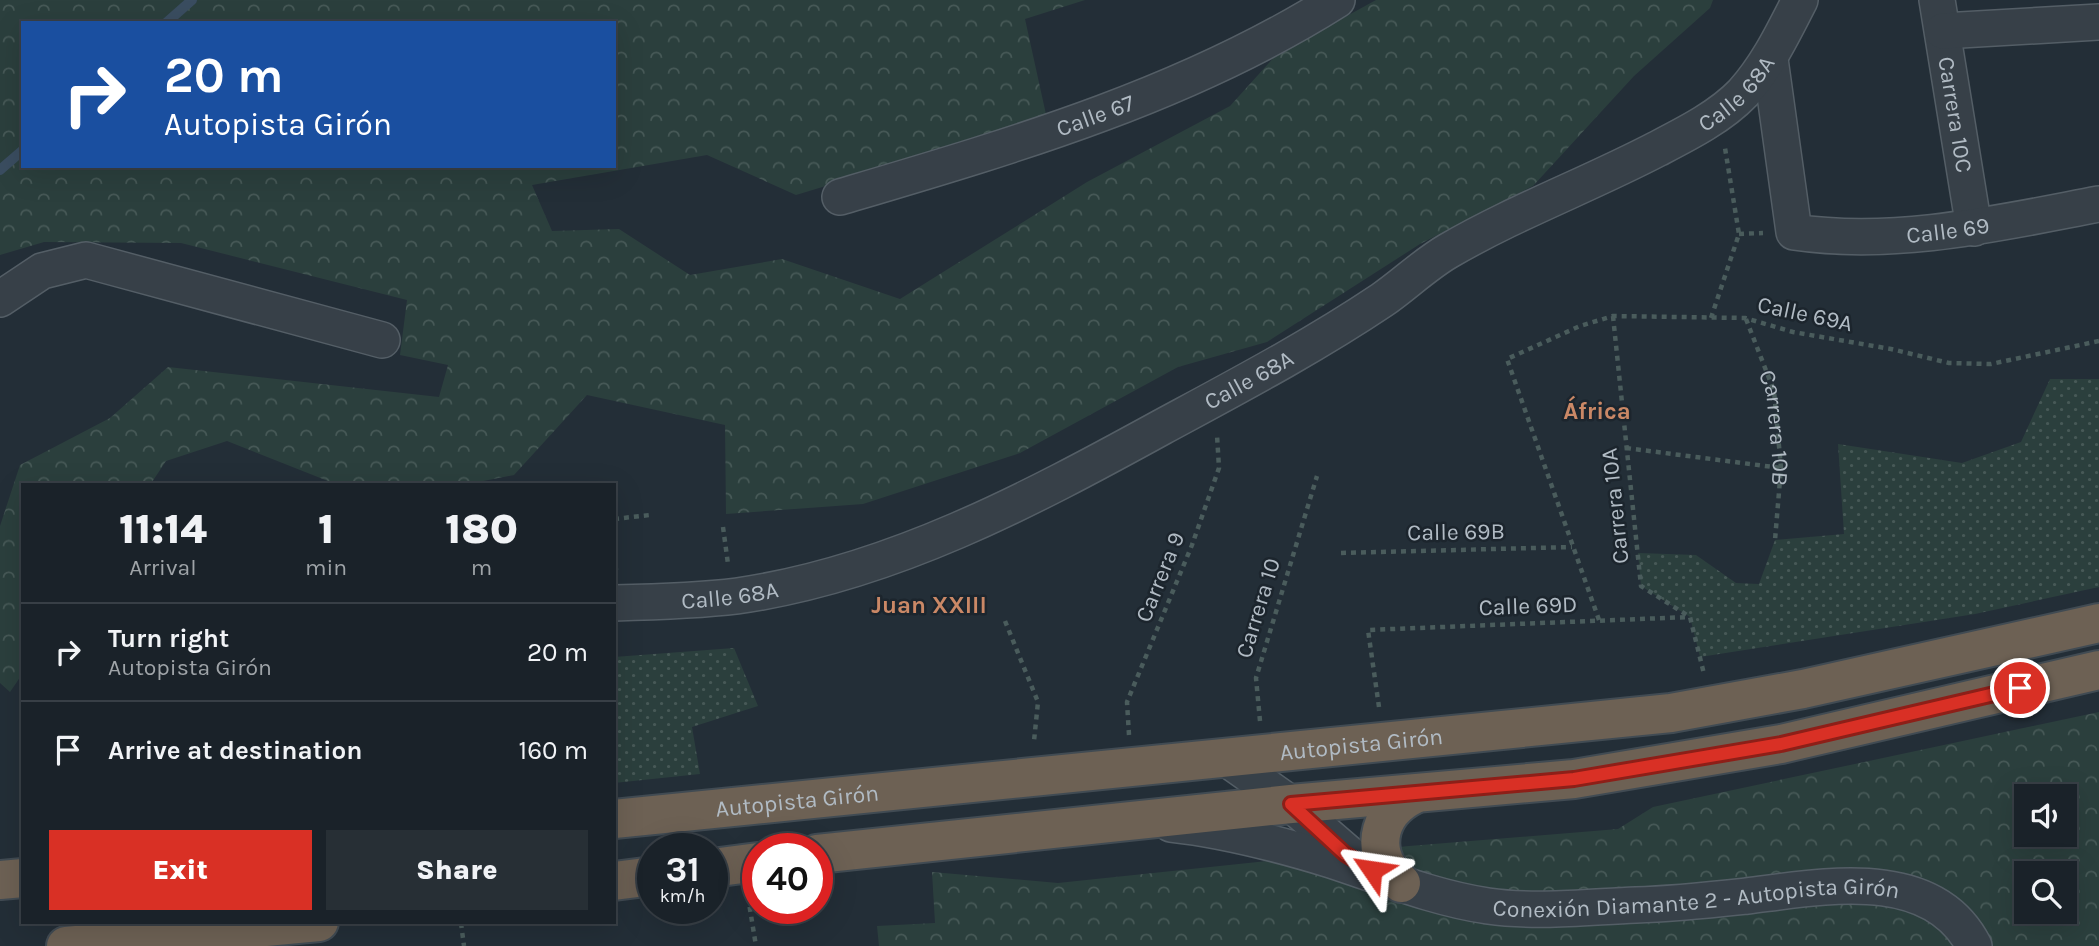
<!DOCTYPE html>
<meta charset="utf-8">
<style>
:root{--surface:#1a2229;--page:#272f35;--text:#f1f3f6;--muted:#9fa4a8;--line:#383f46;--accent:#d93025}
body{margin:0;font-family:Karla,sans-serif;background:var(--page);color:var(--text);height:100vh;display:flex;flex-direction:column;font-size:26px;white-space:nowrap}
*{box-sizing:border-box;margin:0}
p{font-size:23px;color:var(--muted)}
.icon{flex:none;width:38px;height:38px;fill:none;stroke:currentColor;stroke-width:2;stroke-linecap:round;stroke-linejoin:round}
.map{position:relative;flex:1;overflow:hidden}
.side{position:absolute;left:21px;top:483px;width:595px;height:441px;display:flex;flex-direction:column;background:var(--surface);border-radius:0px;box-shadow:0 7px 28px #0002,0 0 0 2px var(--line)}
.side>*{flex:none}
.top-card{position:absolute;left:21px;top:21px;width:595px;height:147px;border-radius:0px;box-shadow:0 7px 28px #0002,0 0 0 2px var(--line);background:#1a4fa0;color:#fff;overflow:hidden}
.controls{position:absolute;left:2014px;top:784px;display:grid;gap:14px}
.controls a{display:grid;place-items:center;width:63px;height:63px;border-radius:0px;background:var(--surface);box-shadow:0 7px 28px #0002,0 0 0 2px var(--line);font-size:35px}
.speed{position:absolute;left:637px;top:833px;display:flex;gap:14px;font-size:35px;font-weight:700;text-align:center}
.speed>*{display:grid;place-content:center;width:91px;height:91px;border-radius:50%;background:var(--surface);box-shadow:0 7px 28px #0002,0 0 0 2px var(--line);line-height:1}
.speed small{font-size:18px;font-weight:400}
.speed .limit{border:10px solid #d22;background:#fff;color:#111}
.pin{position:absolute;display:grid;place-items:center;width:60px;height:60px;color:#fff;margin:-30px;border:4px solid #fff;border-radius:50%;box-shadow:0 2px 7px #0007}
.me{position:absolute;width:77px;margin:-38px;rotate:302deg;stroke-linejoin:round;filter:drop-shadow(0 0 5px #0008)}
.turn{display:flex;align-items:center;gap:24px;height:147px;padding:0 28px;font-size:32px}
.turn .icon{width:91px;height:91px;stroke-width:2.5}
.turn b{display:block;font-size:49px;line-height:60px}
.eta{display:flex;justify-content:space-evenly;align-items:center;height:119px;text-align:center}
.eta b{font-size:42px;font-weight:800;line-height:49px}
.action{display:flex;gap:14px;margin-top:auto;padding:14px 28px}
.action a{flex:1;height:80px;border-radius:0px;background:var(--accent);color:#fff;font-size:28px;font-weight:800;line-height:80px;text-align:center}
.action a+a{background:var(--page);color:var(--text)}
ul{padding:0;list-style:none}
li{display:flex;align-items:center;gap:21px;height:98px;padding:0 28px;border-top:2px solid var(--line)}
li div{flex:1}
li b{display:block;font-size:26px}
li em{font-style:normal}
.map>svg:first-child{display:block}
.grass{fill:url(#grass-dots)}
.forest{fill:url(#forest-crowns);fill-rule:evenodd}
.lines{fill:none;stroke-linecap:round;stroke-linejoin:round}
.stream{stroke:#3a4d60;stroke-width:10}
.minor-casing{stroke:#545e66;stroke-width:38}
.highway-casing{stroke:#414b53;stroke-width:42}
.path{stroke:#4a5c5c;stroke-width:4.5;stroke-dasharray:5 5;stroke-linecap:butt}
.minor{stroke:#374048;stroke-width:35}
.highway{stroke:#6d6154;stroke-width:38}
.route-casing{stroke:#8d1f18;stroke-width:18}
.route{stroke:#d93025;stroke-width:12}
.labels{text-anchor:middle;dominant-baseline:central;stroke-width:5;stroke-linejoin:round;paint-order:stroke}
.street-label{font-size:23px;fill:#b1bbc4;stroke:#1c252d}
.neighbourhood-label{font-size:24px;font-weight:bold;fill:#ca8866;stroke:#1c252d}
</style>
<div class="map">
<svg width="2099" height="946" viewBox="0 0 2099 946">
<defs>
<pattern id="grass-dots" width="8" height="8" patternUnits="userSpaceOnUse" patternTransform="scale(1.75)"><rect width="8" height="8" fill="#2b3f3d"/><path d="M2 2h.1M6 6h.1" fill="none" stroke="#475957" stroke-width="1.8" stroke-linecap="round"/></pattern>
<pattern id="forest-crowns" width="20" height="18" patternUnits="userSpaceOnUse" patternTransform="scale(1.75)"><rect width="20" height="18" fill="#2b3f3d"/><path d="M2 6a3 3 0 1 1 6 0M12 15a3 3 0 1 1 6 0" fill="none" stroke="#475957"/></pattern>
</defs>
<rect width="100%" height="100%" fill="#232e37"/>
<path class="grass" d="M2050 379H2099V587L1975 614 1700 657 1690 617 1641 586 1638 553 1696 555 1736 583 1759 584 1775 540 1844 534 1838 444 1962 463 2021 442Z
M734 648 758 706 692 727 700 774 614 783V657Z"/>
<path class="forest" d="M0 0H1085L1025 19 1047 119 796 195 707 155 532 185 552 231 619 229 690 275 782 259 900 299 1087 182 1230 106 1276 55 1376 0H1713L1710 8 1634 76 1533 186 1420 244 1267 342 1178 367 1020 453 863 504 726 514 725 425 587 395 514 475 463 485H338L227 441 166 461 150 485H23V673L10 692 0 683V526L20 465 110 418 168 367 439 397 448 365 400 355 407 300 181 243 44 242 0 255ZM23 23H614V166H23Z
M2099 712V946H879L877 926 935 923 932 872 1058 883 1409 846 1618 829 1653 807ZM2026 796H2065V835H2026ZM2026 873H2065V912H2026Z"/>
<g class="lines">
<path class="stream" d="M166 23 192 0
M0 170 23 150"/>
<defs>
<g id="minor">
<path id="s2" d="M1937 0 1974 228"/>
<path d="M1943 31 2099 22"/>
<path id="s3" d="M1770 59 1794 232C1896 247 1999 223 2099 204"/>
<path id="s4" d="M840 197C1012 146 1185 96 1337 0"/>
<path d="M0 299 42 271 86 260 382 340"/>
<path id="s5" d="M614 603C655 602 696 601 737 596 890 574 1029 500 1162 427 1236 387 1312 347 1382 300 1404 285 1424 265 1448 251 1515 212 1588 185 1657 149 1686 134 1720 117 1743 93 1768 65 1783 33 1800 0"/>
<path d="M1227 759 1291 804 1357 861"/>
<path id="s6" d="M1171 824C1226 830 1279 844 1331 860 1383 877 1434 898 1488 906 1537 913 1587 907 1636 905 1674 904 1710 900 1747 896 1821 887 1932 864 1974 946"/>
</g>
<g id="highway">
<path id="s7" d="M614 819 1671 713 1803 689 2099 623"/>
<path d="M817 854 1291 804 1574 779 1781 744 2099 670"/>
<path d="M712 868 758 862"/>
<path d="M0 880 23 878"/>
<path d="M614 881 653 876"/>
<path d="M1401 883C1369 856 1375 814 1413 795"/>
<path d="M66 946 319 922"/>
</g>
</defs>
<use href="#minor" class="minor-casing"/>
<use href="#highway" class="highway-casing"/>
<g class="path">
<path d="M1739 234 1763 233"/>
<path d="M1613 316 1641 586 1690 617 1704 674"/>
<path d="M1711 318 1739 234 1725 148"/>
<path id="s1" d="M1746 319 1774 391 1781 468 1775 540"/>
<path d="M1626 448 1781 468"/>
<path d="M614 519 650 515"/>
<path d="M723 527 728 564"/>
<path d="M614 548 616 570"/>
<path d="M1341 553 1572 547"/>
<path d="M1599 620 1507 359 1580 326 1613 316 1745 318 1793 332 1891 349 1949 363 1991 364 2099 341"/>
<path d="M1005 621 1038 702 1034 741"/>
<path d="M1379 707 1368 630 1690 617"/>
<path d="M1260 721 1256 678 1317 476"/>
<path d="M1129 735 1127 702 1192 545 1219 468 1217 435"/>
<path d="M748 897 756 946"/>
<path d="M461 923 464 946"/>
</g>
<use href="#minor" class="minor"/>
<use href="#highway" class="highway"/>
</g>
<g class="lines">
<defs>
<path id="route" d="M1372 870 1345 854 1291 804 1574 779 1781 744 2020 688"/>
</defs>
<use href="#route" class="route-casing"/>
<use href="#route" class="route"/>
</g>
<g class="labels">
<g class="street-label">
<text stroke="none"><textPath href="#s5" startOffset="1250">Calle 68A</textPath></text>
<text stroke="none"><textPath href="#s2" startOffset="116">Carrera 10C</textPath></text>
<text stroke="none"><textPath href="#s4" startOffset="268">Calle 67</textPath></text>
<text stroke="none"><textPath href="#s3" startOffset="329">Calle 69</textPath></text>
<text transform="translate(1805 314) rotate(12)">Calle 69A</text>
<text stroke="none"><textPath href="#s5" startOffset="682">Calle 68A</textPath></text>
<text stroke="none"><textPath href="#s1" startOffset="114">Carrera 10B</textPath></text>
<text transform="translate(1615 506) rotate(-96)">Carrera 10A</text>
<text transform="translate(1456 532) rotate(-1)">Calle 69B</text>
<text transform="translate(1160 577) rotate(-68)">Carrera 9</text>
<text stroke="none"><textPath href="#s5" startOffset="116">Calle 68A</textPath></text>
<text transform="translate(1528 606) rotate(-2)">Calle 69D</text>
<text transform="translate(1258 608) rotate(-73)">Carrera 10</text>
<text stroke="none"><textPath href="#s7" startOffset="751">Autopista Girón</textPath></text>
<text stroke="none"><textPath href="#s7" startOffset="184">Autopista Girón</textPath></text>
<text stroke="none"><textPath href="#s6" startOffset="537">Conexión Diamante 2 - Autopista Girón</textPath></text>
</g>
<g class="neighbourhood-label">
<text x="1597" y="411">África</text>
<text x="929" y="605">Juan XXIII</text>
</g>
</g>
</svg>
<div class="controls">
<a><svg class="icon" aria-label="sound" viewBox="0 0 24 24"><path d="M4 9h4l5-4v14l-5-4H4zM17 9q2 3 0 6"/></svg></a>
<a><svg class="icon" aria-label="search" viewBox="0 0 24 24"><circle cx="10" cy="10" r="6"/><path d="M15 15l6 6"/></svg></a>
</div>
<div class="speed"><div>31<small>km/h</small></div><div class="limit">40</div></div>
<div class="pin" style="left:2020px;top:688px;background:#d93025"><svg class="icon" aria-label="arrive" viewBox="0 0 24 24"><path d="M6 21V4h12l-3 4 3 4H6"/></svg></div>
<svg class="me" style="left:1372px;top:870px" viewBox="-20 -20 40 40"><path d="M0-17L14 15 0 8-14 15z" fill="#d93025" stroke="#fff" stroke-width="4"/></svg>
<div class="top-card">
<div class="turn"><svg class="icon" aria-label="right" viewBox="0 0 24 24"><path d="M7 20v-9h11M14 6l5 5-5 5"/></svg><div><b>20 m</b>Autopista Girón</div></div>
</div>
<section class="side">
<div class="eta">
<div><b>11:14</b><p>Arrival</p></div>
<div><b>1</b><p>min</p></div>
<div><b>180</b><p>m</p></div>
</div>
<ul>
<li><svg class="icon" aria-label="right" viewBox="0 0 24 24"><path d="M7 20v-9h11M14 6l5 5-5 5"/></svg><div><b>Turn right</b><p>Autopista Girón</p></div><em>20 m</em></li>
<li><svg class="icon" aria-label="arrive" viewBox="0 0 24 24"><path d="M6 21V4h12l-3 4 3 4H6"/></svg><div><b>Arrive at destination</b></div><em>160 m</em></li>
</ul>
<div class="action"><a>Exit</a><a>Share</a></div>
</section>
</div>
